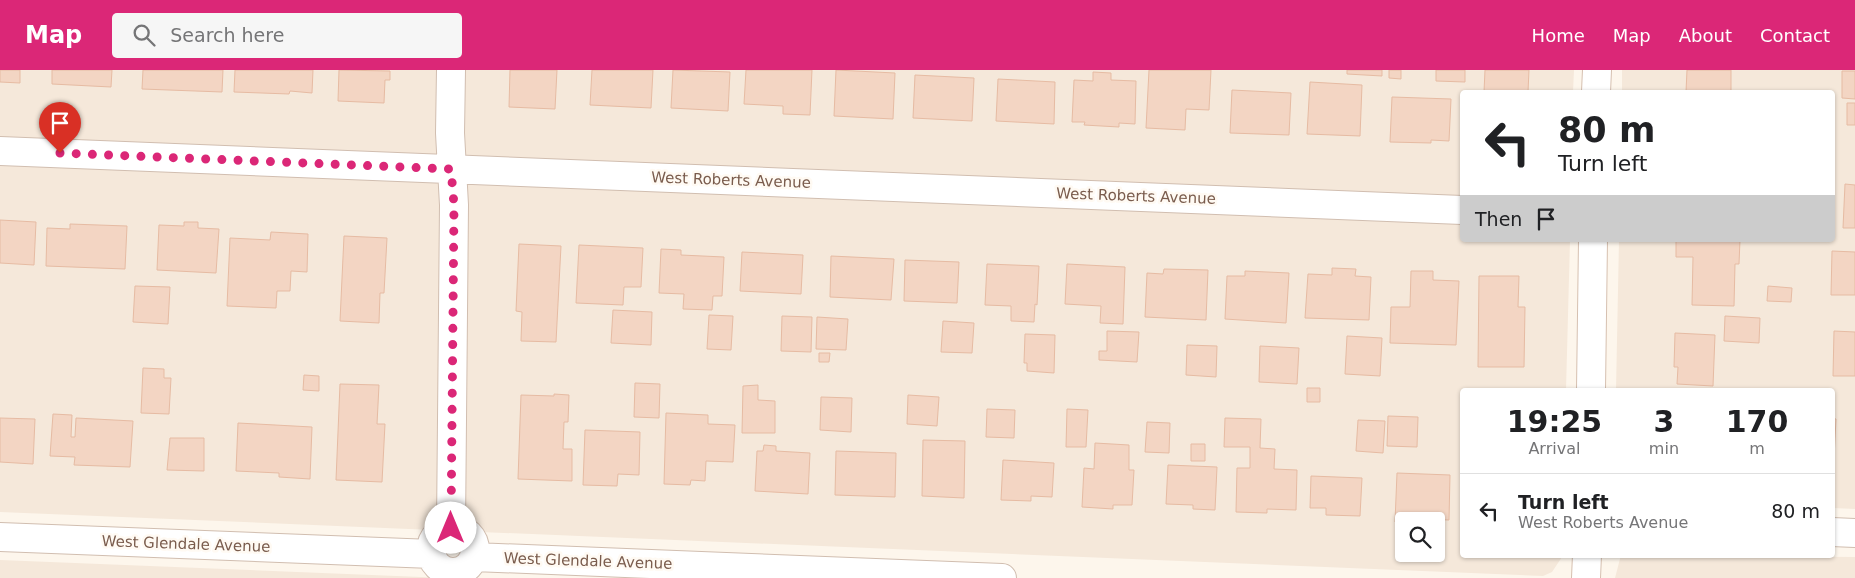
<!DOCTYPE html>
<style>
:root{--surface:#fff;--page:#f6f6f6;--text:#202124;--muted:#757577;--line:#e0e0e0;--accent:#db2777}
body{margin:0;font-family:"DejaVu Sans",sans-serif;background:var(--page);color:var(--text);height:100vh;display:flex;flex-direction:column;font-size:19px;white-space:nowrap}
*{box-sizing:border-box;margin:0}
p{font-size:16px;color:var(--muted)}
.icon{flex:none;width:28px;height:28px;fill:none;stroke:currentColor;stroke-width:2;stroke-linecap:round;stroke-linejoin:round}
.map{position:relative;flex:1;overflow:hidden}
.sheet{position:absolute;left:1460px;top:318px;width:375px;height:170px;display:flex;flex-direction:column;background:var(--surface);border-radius:5px;box-shadow:0 1px 4px #0004}
.sheet>*{flex:none}
.hud{position:absolute;left:1460px;top:20px;width:375px;height:152px;border-radius:5px;box-shadow:0 1px 4px #0004;background:#fff;color:var(--text);overflow:hidden}
.tools{position:absolute;left:1395px;top:442px;display:grid;gap:10px}
.tools a{display:grid;place-items:center;width:50px;height:50px;border-radius:5px;background:var(--surface);box-shadow:0 1px 4px #0004;font-size:25px}
.pin{position:absolute;display:grid;place-items:center;width:42px;height:42px;color:#fff;margin:-51px -21px;border-radius:50% 50% 50% 0;rotate:-45deg;box-shadow:0 0 5px #0007}
.pin .icon{rotate:45deg}
.me{position:absolute;width:55px;margin:-28px;rotate:0deg;stroke-linejoin:round;filter:drop-shadow(0 0 4px #0008)}
.turn{display:flex;align-items:center;gap:18px;height:105px;padding:0 15px;font-size:22px}
.turn .icon{width:65px;height:65px;stroke-width:2.5}
.turn b{display:block;font-size:35px;line-height:42px}
.then{display:flex;align-items:center;height:48px;padding:0 15px;background:#0003;gap:10px;font-size:19px}
.eta{display:flex;justify-content:space-evenly;align-items:center;height:85px;text-align:center}
.eta b{font-size:30px;font-weight:700;line-height:35px}
ul{padding:0;list-style:none}
li{display:flex;align-items:center;gap:15px;height:75px;padding:0 15px;border-top:1px solid var(--line)}
li div{flex:1}
li b{display:block;font-size:19px}
li em{font-style:normal}
header{display:flex;align-items:center;gap:30px;box-sizing:border-box;height:70px;padding:0 25px;background:var(--accent);color:#fff}
header strong{font-size:24px}
nav{display:flex;gap:28px;margin-inline-start:auto;font-size:18px}
.search{width:350px;height:45px;background:var(--page);display:flex;align-items:center;gap:12px;box-sizing:border-box;padding:0 18px;border-radius:5px;color:var(--muted);font-size:19px}
.map>svg:first-child{display:block}
.residential{fill:#f5e8da;fill-rule:evenodd}
.building{fill:#f3d5c3;stroke:#e6bba3}
.lines{fill:none;stroke-linecap:round;stroke-linejoin:round}
.minor-casing{stroke:#d1beb0;stroke-width:30}
.tertiary-casing{stroke:#d1beb0;stroke-width:30}
.secondary-casing{stroke:#d6c0b0;stroke-width:30}
.minor{stroke:#fff;stroke-width:28}
.tertiary{stroke:#fff;stroke-width:28}
.secondary{stroke:#fff;stroke-width:28}
.route{stroke:#db2777;stroke-width:9;stroke-dasharray:0 16.2}
.labels{text-anchor:middle;dominant-baseline:central;stroke-width:5;stroke-linejoin:round;paint-order:stroke}
.street-label{font-size:15px;fill:#7a5c4d;stroke:#fffaf3}
</style>
<header>
<strong>Map</strong>
<div class="search"><svg class="icon" aria-label="search" viewBox="0 0 24 24"><circle cx="10" cy="10" r="6"/><path d="M15 15l6 6"/></svg>Search here</div>
<nav><a>Home</a><a>Map</a><a>About</a><a>Contact</a></nav>
</header>
<div class="map">
<svg width="1855" height="508" viewBox="0 0 1855 508">
<rect width="100%" height="100%" fill="#fdf6ec"/>
<path class="residential" d="M0 0H1574L1573 22H1462V170H1570L1566 320H1462V485H1562V487L1552 502 1543 506 0 442ZM1404 451H1436V484H1404Z
M1622 0H1855V439L1833 438 1832 320H1616L1619 170H1832V22H1622Z
M1621 485 1855 487V508H1615Z
M0 490 446 508H0Z"/>
<path class="building" d="M0 0H20V13L0 12Z
M52 0H112L111 17 52 14Z
M143 0H223L222 22 142 19Z
M235 0H313L312 23 290 21 289 24 234 22Z
M339 0 390 1V10H385L384 33 338 31Z
M510 0H557L555 39 509 37Z
M592 0H653L651 38 590 35Z
M673 0 730 2 728 41 671 38Z
M746 0H812L810 45 783 44V36L744 34Z
M836 0 895 3 893 49 834 46Z
M1149 0H1211L1209 40 1186 39 1185 60 1146 58Z
M1347 0H1382V6L1347 4Z
M1389 0H1401V9L1389 8Z
M1436 0H1465V12L1436 11Z
M1485 0H1529L1528 22H1484Z
M1687 0H1731V22H1686Z
M1842 1H1855V29L1842 28Z
M1093 2 1111 3V10L1136 11 1135 54 1119 53V57L1084 55 1085 52H1072L1074 10 1093 11Z
M915 5 974 8 972 51 913 48Z
M998 9 1055 12 1054 54 996 51Z
M1310 12 1362 15 1360 66 1307 64Z
M1232 20 1291 23 1289 65 1230 63Z
M1392 27 1451 29 1449 71 1431 70V73L1390 72Z
M1847 33H1855V55H1847Z
M1845 114 1855 115V158H1843Z
M0 150 36 152 34 195 0 193Z
M184 152H198V158L219 159 216 203 157 200 159 155 184 156Z
M70 154 127 156 125 199 46 196 47 158 70 159Z
M271 162 308 164 307 202 291 201 290 221H277L276 238 227 236 230 168 270 170Z
M344 166 387 168 384 223H380L379 253 340 251Z
M1676 170H1740L1739 194H1735L1734 236 1692 235 1693 187H1676Z
M519 174 561 176 556 272 521 271 522 242 516 241Z
M579 175 643 178 641 217H624L623 235 576 233Z
M661 179 681 180V185L724 187 722 226H713L712 240 683 239 684 224 659 223Z
M1832 181 1855 182V225H1831Z
M742 182 803 185 801 224 740 221Z
M831 186 894 189 891 230 830 227Z
M905 190 959 192 957 233 904 231Z
M987 194 1039 196 1037 235 1035 234 1034 252 1011 251V236L985 235Z
M1067 194 1125 197 1123 254 1100 253 1101 236 1065 234Z
M1332 198 1356 199 1355 206 1371 207 1369 250 1305 248 1308 204 1332 205Z
M1164 199 1208 200 1206 250 1145 247 1147 203 1163 204Z
M1245 201 1289 203 1286 253 1225 249 1227 206H1245Z
M1411 201H1433V210L1459 211 1456 275 1390 273 1391 237H1410Z
M1479 206H1519L1518 237H1525L1524 297H1478Z
M135 216 170 217 168 254 133 252Z
M1768 216 1792 218 1791 232 1767 231Z
M613 240 652 242 651 275 611 273Z
M709 245 733 246 731 280 707 279Z
M782 246 812 247 811 282 781 281Z
M1725 246 1760 248 1759 273 1724 271Z
M817 247 848 249 846 280 816 279Z
M943 251 974 253 972 283 941 282Z
M1107 261 1139 262 1137 292 1099 290V281H1107Z
M1834 261 1855 262V306H1833Z
M1675 263 1715 265 1713 316 1677 314 1678 297H1674Z
M1025 264 1055 265 1054 303 1027 301V293H1024Z
M1347 266 1382 268 1380 306 1345 304Z
M1187 275 1217 276 1216 307 1186 305Z
M1260 276 1299 278 1297 314 1259 312Z
M819 283H830L829 292H819Z
M143 298 164 299V308H171L169 344 141 343Z
M304 305 319 306V321L303 320Z
M635 313 660 314 659 348 634 347Z
M340 314 379 315 377 354H385L382 412 336 410Z
M758 315V330L775 331V363H742L743 316Z
M1307 318H1320V332H1307Z
M554 324 569 325 568 352H564L563 379H572V411L518 409 521 325 554 326Z
M908 325 939 327 937 356 907 354Z
M821 327 852 328 851 362 820 360Z
M987 339 1015 340 1014 368 986 367Z
M1067 339 1088 340 1086 377H1066Z
M666 343 708 345V354L735 355 733 392 706 391 705 411 691 410 690 415 664 414Z
M53 344 72 345 71 367H75L76 348 133 351 130 397 74 395 75 387 50 386Z
M1388 346 1418 347 1417 377 1387 376Z
M0 348 35 349 33 394 0 392Z
M1225 348 1261 349 1260 378 1275 379 1274 399 1297 400 1296 440 1267 439V443L1236 442 1237 398H1250V377H1224Z
M1832 348 1836 349 1834 388H1832Z
M1358 350 1385 351 1383 383 1356 381Z
M1147 352 1170 353 1169 383 1145 382Z
M238 353 312 357 310 409 279 407V403L236 401Z
M585 360 640 362 639 405 618 404 617 416 583 415Z
M170 368H204V401L167 400Z
M923 370 965 371 964 428 922 426Z
M1095 373 1129 375V400H1134L1132 435H1113V439L1082 437 1084 398 1094 399Z
M1191 374H1205V391H1191Z
M764 375 776 376V381L810 383 808 424 755 421 757 381H763Z
M836 381 896 383 895 427 835 425Z
M1003 390 1054 393 1052 427 1031 426V431L1001 430Z
M1168 395 1217 397 1215 440 1193 439V435L1166 434Z
M1397 403 1450 405 1449 450 1425 449V451L1395 452Z
M1311 406 1362 408 1360 446 1326 445V438H1310Z"/>
<g class="lines">
<defs>
<path id="minor" d="M451 0 450 63 454 135 451 458
M0 81 1462 140
M452 508V502"/>
<path id="tertiary" d="M431 480a22 22 0 1 1 44 0a22 22 0 1 1-44 0Z
M1832 462 1855 463
M0 467 432 484
M474 487 1002 508"/>
<path id="secondary" d="M1596 22 1597 0
M1591 320 1593 170
M1586 508 1587 485"/>
</defs>
<use href="#minor" class="minor-casing"/>
<use href="#tertiary" class="tertiary-casing"/>
<use href="#secondary" class="secondary-casing"/>
<use href="#minor" class="minor"/>
<use href="#tertiary" class="tertiary"/>
<use href="#secondary" class="secondary"/>
</g>
<g class="lines">
<path class="route" d="M60 83 451 99 454 135 451 458"/>
</g>
<g class="labels">
<g class="street-label">
<text transform="translate(731 110) rotate(2)">West Roberts Avenue</text>
<text transform="translate(1136 126) rotate(2)">West Roberts Avenue</text>
<text transform="translate(186 474) rotate(2)">West Glendale Avenue</text>
<text transform="translate(588 491) rotate(2)">West Glendale Avenue</text>
</g>
</g>
</svg>
<div class="tools">
<a><svg class="icon" aria-label="search" viewBox="0 0 24 24"><circle cx="10" cy="10" r="6"/><path d="M15 15l6 6"/></svg></a>
</div>
<div class="pin" style="left:60px;top:83px;background:#d93025"><svg class="icon" aria-label="arrive" viewBox="0 0 24 24"><path d="M6 21V4h12l-3 4 3 4H6"/></svg></div>
<svg class="me" style="left:451px;top:458px" viewBox="-20 -20 40 40"><circle r="19" fill="#fff"/><path d="M0-13L10 11 0 6-10 11z" fill="#db2777"/></svg>
<div class="hud">
<div class="turn"><svg class="icon" aria-label="left" viewBox="0 0 24 24"><path d="M17 20v-9H6M10 6l-5 5 5 5"/></svg><div><b>80 m</b>Turn left</div></div>
<div class="then">Then<svg class="icon" aria-label="arrive" viewBox="0 0 24 24"><path d="M6 21V4h12l-3 4 3 4H6"/></svg></div>
</div>
<section class="sheet">
<div class="eta">
<div><b>19:25</b><p>Arrival</p></div>
<div><b>3</b><p>min</p></div>
<div><b>170</b><p>m</p></div>
</div>
<ul>
<li><svg class="icon" aria-label="left" viewBox="0 0 24 24"><path d="M17 20v-9H6M10 6l-5 5 5 5"/></svg><div><b>Turn left</b><p>West Roberts Avenue</p></div><em>80 m</em></li>
</ul>
</section>
</div>
